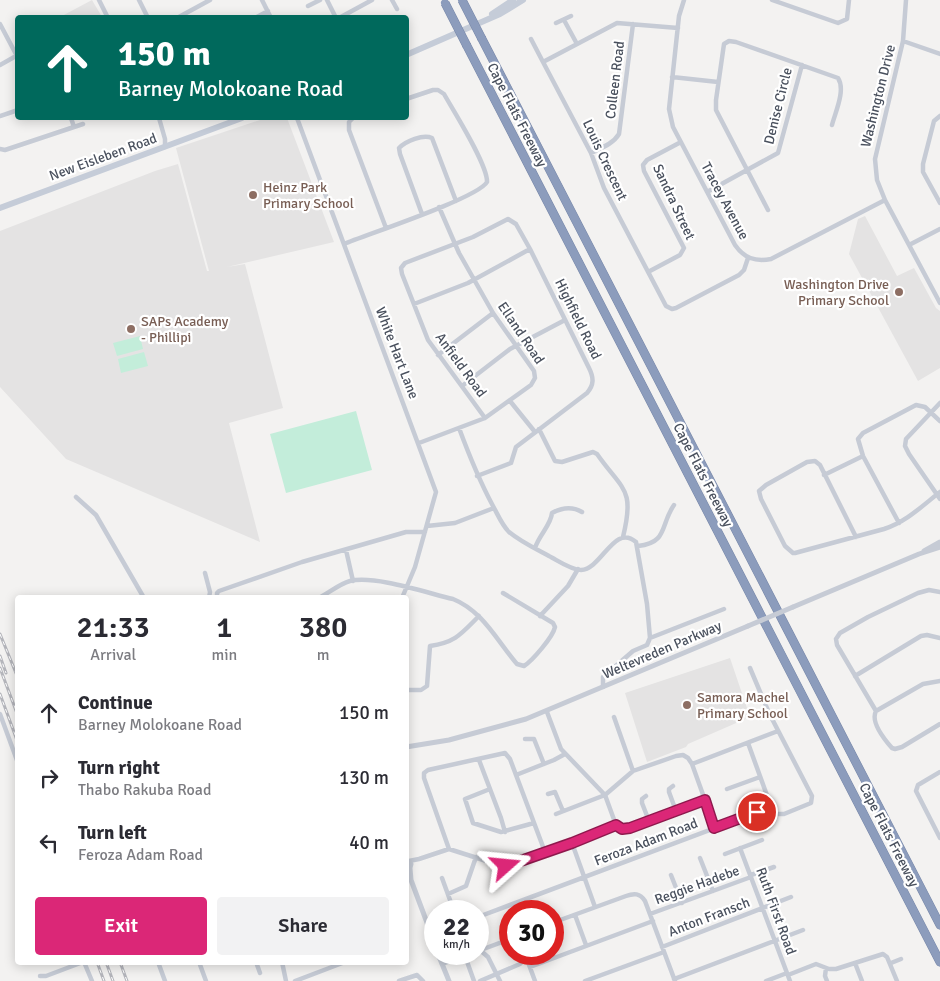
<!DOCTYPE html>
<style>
:root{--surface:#fff;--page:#f2f2f3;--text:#2b2b33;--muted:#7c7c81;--accent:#db2777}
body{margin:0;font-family:Signika,sans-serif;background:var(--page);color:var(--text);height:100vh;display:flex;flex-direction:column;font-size:19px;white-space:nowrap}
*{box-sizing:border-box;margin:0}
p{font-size:16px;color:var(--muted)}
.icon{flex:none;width:28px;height:28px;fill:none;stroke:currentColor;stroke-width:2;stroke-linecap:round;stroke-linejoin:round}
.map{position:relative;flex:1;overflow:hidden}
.details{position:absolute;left:15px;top:595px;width:394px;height:370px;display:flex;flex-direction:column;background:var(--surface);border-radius:5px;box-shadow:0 2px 12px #0003}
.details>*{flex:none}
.top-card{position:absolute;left:15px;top:15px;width:394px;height:105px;border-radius:5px;box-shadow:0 2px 12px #0003;background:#00695c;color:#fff;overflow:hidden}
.speed{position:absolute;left:424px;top:900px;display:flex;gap:10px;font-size:25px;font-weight:700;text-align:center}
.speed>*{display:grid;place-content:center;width:65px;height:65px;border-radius:50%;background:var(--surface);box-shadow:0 2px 12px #0003;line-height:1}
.speed small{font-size:12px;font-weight:400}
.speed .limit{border:8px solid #d22;background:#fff;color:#111}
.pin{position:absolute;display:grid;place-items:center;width:42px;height:42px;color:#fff;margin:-21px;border:2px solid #fff;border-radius:50%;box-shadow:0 1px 5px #0007}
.me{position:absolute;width:55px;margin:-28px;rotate:72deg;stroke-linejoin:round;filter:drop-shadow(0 0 4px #0008)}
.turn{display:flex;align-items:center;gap:18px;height:105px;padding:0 20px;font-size:22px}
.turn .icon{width:65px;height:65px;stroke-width:2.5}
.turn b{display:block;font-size:35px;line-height:42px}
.eta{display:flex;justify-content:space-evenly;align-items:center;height:85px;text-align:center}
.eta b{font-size:30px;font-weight:600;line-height:35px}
.action{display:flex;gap:10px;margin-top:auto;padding:10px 20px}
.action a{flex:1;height:58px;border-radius:5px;background:var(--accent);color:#fff;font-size:20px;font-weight:600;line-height:58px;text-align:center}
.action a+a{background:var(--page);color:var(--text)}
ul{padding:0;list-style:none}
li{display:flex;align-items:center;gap:15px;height:65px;padding:0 20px}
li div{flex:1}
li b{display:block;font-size:19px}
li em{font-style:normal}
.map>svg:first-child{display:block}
.education{fill:#e4e3e3}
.green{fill:#c3edda}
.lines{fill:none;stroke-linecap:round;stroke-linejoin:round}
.motorway-casing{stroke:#7787a8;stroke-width:9}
.minor{stroke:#c6cbd5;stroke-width:4.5}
.tertiary{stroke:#c6cbd5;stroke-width:5}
.secondary{stroke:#c5ccd8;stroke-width:6}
.motorway{stroke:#8c9cbc;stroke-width:8}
.rail-casing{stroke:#b4b5bb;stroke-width:3}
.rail{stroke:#fff;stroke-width:1;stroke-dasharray:4;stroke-linecap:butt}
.motorway-bridge-casing{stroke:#7787a8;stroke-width:9;stroke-linecap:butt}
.tertiary-bridge{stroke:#c6cbd5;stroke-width:5}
.motorway-bridge{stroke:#8c9cbc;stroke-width:8}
.route-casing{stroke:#8e194d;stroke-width:12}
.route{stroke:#db2777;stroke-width:9}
.education-dot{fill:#8d6e63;stroke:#fff;stroke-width:2}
.labels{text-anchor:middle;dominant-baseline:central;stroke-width:4.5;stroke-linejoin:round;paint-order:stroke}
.street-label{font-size:14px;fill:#4a515e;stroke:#fff}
.education-label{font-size:14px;fill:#785e54;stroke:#fff;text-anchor:start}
</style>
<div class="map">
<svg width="940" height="981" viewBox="0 0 940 981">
<rect width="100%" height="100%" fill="#f3f2f1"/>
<path class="education" d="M92 0 102 17H60Z
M266 118H287L334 242 227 267 245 264 283 408 229 423 260 542 66 459 0 387V231L155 171 178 164 207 271H209L176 148Z
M865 216 897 276 914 268 936 308 940 311V368L918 381 849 254 858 219Z
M730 658 750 717 688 744 686 747 647 762 625 693Z"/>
<path class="green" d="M140 336 143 349 117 356 113 343Z
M144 352 148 366 121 373 118 359Z
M356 411 372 470 286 493 270 434Z"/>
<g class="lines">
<defs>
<path id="motorway" d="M482 39 940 925
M467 46 940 962"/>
</defs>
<use href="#motorway" class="motorway-casing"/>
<path class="minor" d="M99 0 108 18
M139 0 148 18
M262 0 271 18
M327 0 336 18
M392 0 397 9
M684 0 679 16 669 109 673 127 735 245C744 258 755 262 771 259L885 200
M772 0 838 23 847 19 849 0
M906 0 903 41 875 159 877 180 885 200 940 303
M308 6 320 0
M177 18 210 0
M255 18 268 11
M339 18 372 0
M564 20 577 44
M556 23 571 16
M0 24 18 58
M678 28 617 23 543 62 591 153 604 188 666 306 672 309 676 308 739 275 744 270 748 258
M531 39 543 62
M903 41 940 54
M0 65 16 56
M672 77 718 82
M0 116 18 110
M940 116 934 121 923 164V172L940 203
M71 118 74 127
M159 118 165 139V147
M297 118 436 492 415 567 402 598
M353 118 349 122V130L386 228
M0 149 5 150 83 124
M591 153C601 148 613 144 619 134L633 24
M707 192 778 153 802 65
M768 210 716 110V100L724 44 729 41 736 42 838 78C846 90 835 113 832 125
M422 214 400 154 399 148C406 141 423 134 432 138L456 201
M344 244C368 234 478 198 487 182 488 165 453 110 444 94L438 90H433L406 99
M909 245 940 229
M648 272 680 255 684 248 644 171 643 165 647 160 681 142
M414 304 468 283 530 249
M438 355 493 313
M462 386 510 349 565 320
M510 401 535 432
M940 403 906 439 905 446 909 454 940 499
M459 428C469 455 479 480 493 506 498 515 502 525 509 532 521 542 536 549 549 556 557 560 571 570 581 570 602 569 614 523 636 542L647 604 650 638 647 645 633 651 603 677V687
M539 429 555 461 562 462 593 452 597 454C623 491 635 488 623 537
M419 443 485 418 531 385 535 378 534 371 493 313 459 253 439 207
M824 475 863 456
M477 476 511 463 516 447 587 393C594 385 594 378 589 368L530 249 516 224 508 219 473 237 405 263 401 268 402 274 428 340 485 418
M76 497 96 515 144 598
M899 523 863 456 858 439 863 433 916 405 925 407 940 421
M427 526 455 523 494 508
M856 537 820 465 815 461 807 462 766 485 759 491 761 499 785 546 793 553H795L884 529C906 522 922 506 940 492
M638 546C668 543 660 525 674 505
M535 548C539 535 551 525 552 513 561 508 572 506 582 512
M346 550 353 581
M205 573 210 592 209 598
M940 592 929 590 918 593 868 617 840 633 836 639 837 645 876 711C870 722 885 740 892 748L895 749 902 747 940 724
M217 598V593L219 591 302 562 406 532H425
M319 598C329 593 339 584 350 581 375 575 427 593 453 599 483 611 497 641 517 664L524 666C532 661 553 637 555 627L553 623 503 593
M540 616 568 586 578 569
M650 638 724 609
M855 676 921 636 927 635 940 638
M406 690H421L427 686 430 646C456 642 461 634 479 616
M876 711 923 684 940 681
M547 712 561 749 605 795 616 825
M0 714 18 763
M614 717 633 771
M525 739H534L544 764
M748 743 769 801 776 814H784L811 803 812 796 769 713 750 668
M479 760 501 818 505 832
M692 764 778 731
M940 772 918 785 916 791 940 838
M516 775 554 760 565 754
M673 786 669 789V792L676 811
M490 789 465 799 473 823 501 832 534 823
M727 789 760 777
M548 794 555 792 563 811
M646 796 642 799V803L649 821
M556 814 605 795 633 771 676 756 683 755 688 758 692 764 715 828
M616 825 623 829 630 828 705 800
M572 843 595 907
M740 848 790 981
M449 849 424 778V773L428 770 505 753 510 759 545 852
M725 854 762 840
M700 858 713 891
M409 861 419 859 449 849 499 865H510L616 825
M671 875 682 903
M751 875 774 867
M442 878 454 911
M448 894 466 886 476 857
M650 914 751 877
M575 915 586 945
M478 917 771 807
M552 923 626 896C634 893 640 893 645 901L675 981
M662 947 791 897
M480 950 488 957 500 981
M478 951 510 939
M525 954 535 981
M465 956 474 981
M84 962 92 981
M158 962 165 981
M199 962 206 981
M256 962 260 973
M282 962 286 981
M855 963 862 981
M891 963 901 959
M442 964 470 954
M530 967 653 921
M826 968 825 976 827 981
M788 975 816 964 829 969H836L883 954 887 957 897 981
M40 976H46L83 962
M674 979 803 930
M295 981 345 962
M399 981 417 975 423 981
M480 981 520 964 522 962 520 955
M585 981 664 952
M766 981 787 973"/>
<path class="tertiary" d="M924 551 940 542
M793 607 919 554 940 547
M406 747 449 740 526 719 748 626
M406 860 411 864 410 868 406 870
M410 868 411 880 435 944
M438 954 449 981"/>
<path class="secondary" d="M492 14 513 0
M406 55 500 14 523 0
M0 208 242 118"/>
<use href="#motorway" class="motorway"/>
<defs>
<path id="rail" d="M0 634 18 678
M0 656 6 673
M0 668 18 716
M0 694 18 743
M97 962 104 981
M106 962 113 981
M120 962 127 981"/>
</defs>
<use href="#rail" class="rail-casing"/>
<use href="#rail" class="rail"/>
<defs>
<path id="motorway-bridge" d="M462 0 482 39
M445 3 467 46"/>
</defs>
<use href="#motorway-bridge" class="motorway-bridge-casing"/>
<path class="tertiary-bridge" d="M748 626 793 607"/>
<use href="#motorway-bridge" class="motorway-bridge"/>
</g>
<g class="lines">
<defs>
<path id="route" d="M506 866 572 843 616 825 622 829 630 828 705 800 714 828 757 812"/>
</defs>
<use href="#route" class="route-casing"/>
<use href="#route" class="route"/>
</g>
<g class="education-dot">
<circle cx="253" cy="195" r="5"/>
<circle cx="899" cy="292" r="5"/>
<circle cx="131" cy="329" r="5"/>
<circle cx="687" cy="705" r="5"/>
</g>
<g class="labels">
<g class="street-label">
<text transform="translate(615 80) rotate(-83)">Colleen Road</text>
<text transform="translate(878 96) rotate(-76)">Washington Drive</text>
<text transform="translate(778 106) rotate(-76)">Denise Circle</text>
<text transform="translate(517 115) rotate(63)">Cape Flats Freeway</text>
<text transform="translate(103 157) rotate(-20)">New Eisleben Road</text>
<text transform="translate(605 160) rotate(65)">Louis Crescent</text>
<text transform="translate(725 201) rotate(62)">Tracey Avenue</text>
<text transform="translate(674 202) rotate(65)">Sandra Street</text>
<text transform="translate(578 319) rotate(64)">Highfield Road</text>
<text transform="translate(521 333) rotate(56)">Elland Road</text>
<text transform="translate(397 353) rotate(69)">White Hart Lane</text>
<text transform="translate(461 365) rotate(54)">Anfield Road</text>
<text transform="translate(703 475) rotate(63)">Cape Flats Freeway</text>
<text transform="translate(662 650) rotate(-23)">Weltevreden Parkway</text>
<text transform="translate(889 835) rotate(63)">Cape Flats Freeway</text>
<text transform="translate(646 842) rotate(-21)">Feroza Adam Road</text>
<text transform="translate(697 885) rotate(-20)">Reggie Hadebe</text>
<text transform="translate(776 911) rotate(70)">Ruth First Road</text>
<text transform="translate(709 917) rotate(-21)">Anton Fransch</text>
</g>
<g class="education-label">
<text x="263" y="187">Heinz Park<tspan x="263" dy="16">Primary School</tspan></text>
<text x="889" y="284" text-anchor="end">Washington Drive<tspan x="889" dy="16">Primary School</tspan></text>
<text x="141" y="321">SAPs Academy<tspan x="141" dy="16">- Phillipi</tspan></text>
<text x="697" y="697">Samora Machel<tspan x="697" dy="16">Primary School</tspan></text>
</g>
</g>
</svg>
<div class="speed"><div>22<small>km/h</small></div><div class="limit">30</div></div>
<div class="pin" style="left:757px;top:812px;background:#d93025"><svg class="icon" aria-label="arrive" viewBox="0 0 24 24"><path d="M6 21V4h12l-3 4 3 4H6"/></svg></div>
<svg class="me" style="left:506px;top:866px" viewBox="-20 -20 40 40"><path d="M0-17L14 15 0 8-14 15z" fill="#db2777" stroke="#fff" stroke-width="4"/></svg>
<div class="top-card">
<div class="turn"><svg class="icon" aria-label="ahead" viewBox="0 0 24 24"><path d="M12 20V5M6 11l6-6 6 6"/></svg><div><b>150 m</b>Barney Molokoane Road</div></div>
</div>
<section class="details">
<div class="eta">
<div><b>21:33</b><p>Arrival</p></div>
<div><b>1</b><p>min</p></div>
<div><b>380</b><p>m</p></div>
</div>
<ul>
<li><svg class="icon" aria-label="ahead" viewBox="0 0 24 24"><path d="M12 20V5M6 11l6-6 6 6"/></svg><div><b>Continue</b><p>Barney Molokoane Road</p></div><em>150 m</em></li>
<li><svg class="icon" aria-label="right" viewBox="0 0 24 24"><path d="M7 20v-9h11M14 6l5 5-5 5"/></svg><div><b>Turn right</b><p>Thabo Rakuba Road</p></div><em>130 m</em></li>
<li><svg class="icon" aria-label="left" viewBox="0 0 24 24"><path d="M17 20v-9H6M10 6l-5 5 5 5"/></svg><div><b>Turn left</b><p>Feroza Adam Road</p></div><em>40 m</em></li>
</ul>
<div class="action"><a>Exit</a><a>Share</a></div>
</section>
</div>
